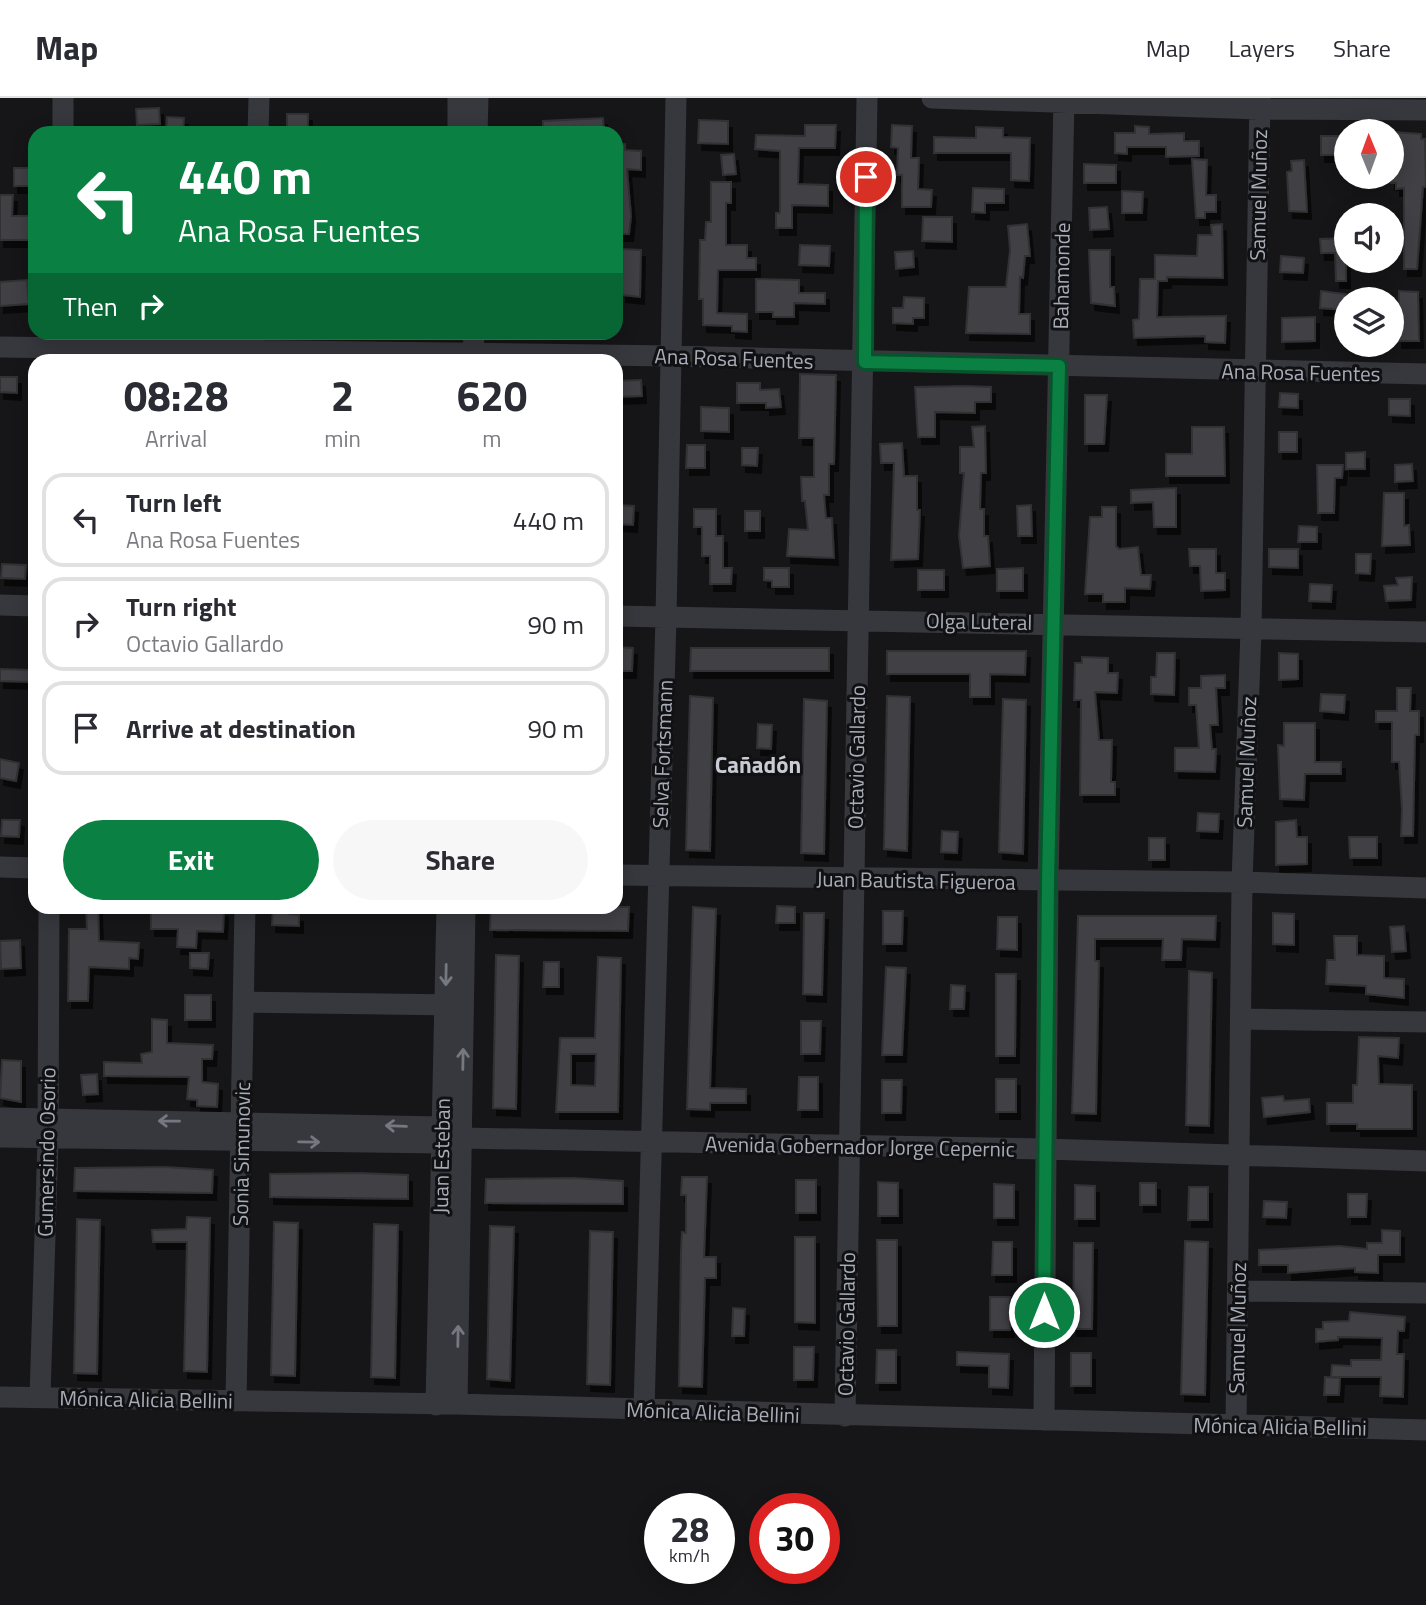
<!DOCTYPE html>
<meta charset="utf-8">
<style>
:root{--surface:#fff;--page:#f7f7f7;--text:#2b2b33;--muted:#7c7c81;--line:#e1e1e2;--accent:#0b8043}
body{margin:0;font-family:"Titillium Web",sans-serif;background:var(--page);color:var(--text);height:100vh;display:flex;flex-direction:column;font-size:26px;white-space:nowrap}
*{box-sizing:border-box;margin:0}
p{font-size:23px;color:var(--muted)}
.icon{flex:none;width:38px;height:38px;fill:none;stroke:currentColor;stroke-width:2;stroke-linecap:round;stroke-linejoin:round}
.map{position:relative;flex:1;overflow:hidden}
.side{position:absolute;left:28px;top:256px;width:595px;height:560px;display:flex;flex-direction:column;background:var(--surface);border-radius:21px;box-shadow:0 4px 18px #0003}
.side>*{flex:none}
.banner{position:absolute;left:28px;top:28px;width:595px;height:214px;border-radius:21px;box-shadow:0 4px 18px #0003;background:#0b8043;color:#fff;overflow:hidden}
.needle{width:46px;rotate:359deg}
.fabs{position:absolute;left:1334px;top:21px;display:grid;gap:14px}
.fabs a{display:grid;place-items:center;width:70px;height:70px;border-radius:50%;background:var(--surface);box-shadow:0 4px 18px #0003;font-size:35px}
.speed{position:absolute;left:644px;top:1395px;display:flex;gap:14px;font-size:35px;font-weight:700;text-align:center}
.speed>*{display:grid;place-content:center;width:91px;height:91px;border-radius:50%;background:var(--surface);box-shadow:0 4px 18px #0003;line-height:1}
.speed small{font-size:18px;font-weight:400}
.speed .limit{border:10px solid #d22;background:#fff;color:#111}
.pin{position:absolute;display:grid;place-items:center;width:60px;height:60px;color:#fff;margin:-30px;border:4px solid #fff;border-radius:50%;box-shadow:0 2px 7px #0007}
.me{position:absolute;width:77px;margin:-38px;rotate:0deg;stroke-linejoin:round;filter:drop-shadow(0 0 5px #0008)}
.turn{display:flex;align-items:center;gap:24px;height:147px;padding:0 35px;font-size:32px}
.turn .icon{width:91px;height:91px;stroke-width:2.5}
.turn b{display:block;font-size:49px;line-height:60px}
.then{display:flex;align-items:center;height:66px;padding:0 35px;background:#0003;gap:14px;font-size:26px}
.eta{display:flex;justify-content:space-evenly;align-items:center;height:119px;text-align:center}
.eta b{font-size:42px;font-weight:700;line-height:49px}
.primary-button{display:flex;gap:14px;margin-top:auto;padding:14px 35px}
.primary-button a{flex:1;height:80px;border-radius:42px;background:var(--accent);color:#fff;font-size:28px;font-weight:700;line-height:80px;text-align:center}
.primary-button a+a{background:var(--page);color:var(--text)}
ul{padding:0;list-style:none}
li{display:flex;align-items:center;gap:21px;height:94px;margin:0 14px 10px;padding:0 21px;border:4px solid var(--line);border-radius:21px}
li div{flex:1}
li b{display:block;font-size:26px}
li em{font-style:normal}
header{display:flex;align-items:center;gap:42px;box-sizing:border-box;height:98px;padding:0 35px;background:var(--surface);border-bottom:2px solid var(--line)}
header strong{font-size:33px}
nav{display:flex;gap:38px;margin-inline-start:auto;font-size:24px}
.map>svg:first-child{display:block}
.building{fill:#404145;stroke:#303034;stroke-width:2;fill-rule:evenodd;filter:url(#shadow)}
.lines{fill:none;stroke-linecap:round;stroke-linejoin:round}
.minor{stroke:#37383d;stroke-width:21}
.oneway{stroke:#757881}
.route-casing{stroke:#07532c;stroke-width:18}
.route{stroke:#0b8043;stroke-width:12}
.labels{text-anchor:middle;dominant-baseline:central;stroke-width:6;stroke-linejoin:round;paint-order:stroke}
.street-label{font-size:21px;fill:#a8adb8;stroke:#111113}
.neighbourhood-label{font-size:23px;font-weight:bold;fill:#c9ccd4;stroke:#111113}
</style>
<header>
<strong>Map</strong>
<nav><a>Map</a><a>Layers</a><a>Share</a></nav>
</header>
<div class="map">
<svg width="1426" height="1507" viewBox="0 0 1426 1507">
<defs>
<filter id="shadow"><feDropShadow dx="4" dy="7" stdDeviation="0" flood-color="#0009"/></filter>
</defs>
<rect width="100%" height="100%" fill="#161618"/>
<path class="building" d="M159 10 160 26 137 27 136 11Z
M287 16H308V35H287Z
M167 19 184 20 183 35H166Z
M603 20 604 35H543V23Z
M699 22 728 23V46L698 45Z
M805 27H836L835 50H799L798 86 828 87V108L792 107V130H776V115H780V53L755 51 756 37 805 38Z
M892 27 912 28 911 60H919L918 91 932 92 931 109H902V77H897L898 50 891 49Z
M1135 28 1149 29V36L1184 35V43H1199V58L1166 59V49H1127V56L1115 55V35H1135Z
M976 29 1003 30V39L1030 40 1029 83 1011 82V55H934V39L976 40Z
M1394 34 1421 36V41H1425L1426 89H1423L1417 171H1404V90L1396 91V85H1391V36Z
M1321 38H1345V57H1321Z
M625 46V52L641 53V72L627 71 631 118 629 136H616V47Z
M734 56 736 76 723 77 721 57Z
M1192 61 1207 62 1206 97H1216V114H1205V120H1196Z
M1304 62 1307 114 1289 113 1287 74 1292 73 1291 63Z
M1084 66 1116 67V85H1084Z
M14 70H35V88H14Z
M711 84H731V105H726V147H747V160H756V172H718L717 215 747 216V234L732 233V228L703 227V201H699L700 142H705L706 124H711Z
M973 90 1004 91V105H985V115L972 114Z
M1122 93 1143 94 1142 115H1122Z
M0 97H13L12 118H29V142H0Z
M1107 109 1109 131 1090 132 1089 110Z
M923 119H952V144L922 143Z
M1027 126 1030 158H1025L1023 180 1020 179 1019 216H1030V236L966 235 969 189H1006L1010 152 1008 128Z
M1222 126 1223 180 1167 179V183H1158L1157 219 1226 218 1225 245 1205 244V238L1134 240 1133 222 1139 221 1140 181H1155V157L1197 158 1198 137H1212L1211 127Z
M1346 140V183H1336L1335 155H1321L1320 141Z
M800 147 830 148 829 168 799 167Z
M622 151 641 152 640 199 622 197Z
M1089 152H1110V189H1114L1115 208 1091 205Z
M913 153 914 169 896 171 895 154Z
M1281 158 1304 160 1303 175 1280 174Z
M756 181 799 182V195H825V206L794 205V219H773V214H756Z
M27 182 29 206 0 208V184Z
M1321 193 1346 196 1344 212 1320 210Z
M1399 193 1418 194 1419 243H1398Z
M904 199 924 200V220H913V226L893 225V210H903Z
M1315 219V243L1282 244V220Z
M800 276 836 277 834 366H829V397H824L826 420H832L834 460 787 458 789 431 808 432 805 403H802L801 379H814V340H799Z
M0 279H17V295L0 294Z
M641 282 642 298 616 299V283Z
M737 285H760V292L779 291 781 309 766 310V305H737Z
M965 288 991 289V304H975V315L935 314V339H918L915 289Z
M1280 295 1298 296V310L1279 309Z
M1085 297H1107L1104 346H1085Z
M1389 301H1410V318L1389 317Z
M701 309 729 310V334L701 333Z
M985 328 986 375H981L980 411H984V438H988L990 468 963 470 959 438 964 375H960V349H974L972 329Z
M1192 329H1224L1225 378H1166V356H1192Z
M1279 334H1297V354H1279Z
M902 345 904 378H917V412H920L918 461 891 462 894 365H881L880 346Z
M687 347H705V370H686Z
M742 350H758L757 368 742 367Z
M1365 354V371H1346V355Z
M1412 366 1413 383 1395 384V367Z
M1317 367H1343L1342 380H1335L1334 415H1318Z
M1176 390V429H1154L1153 404 1131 405V392Z
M1384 395H1404V428L1409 427 1410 447 1382 448Z
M618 407 634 408 633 427 617 426Z
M1031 407 1032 438H1018L1017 408Z
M1102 409H1116V448L1119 451 1138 449 1141 477H1151L1150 491 1125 490V504H1103V496H1085L1090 419H1102Z
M694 411H716V438H723V470H732L731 486H710V458H702V429H694Z
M745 413H760V433H745Z
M1299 428 1317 429V444H1298Z
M1189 451H1216V475H1225V492L1201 493 1200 468H1190Z
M1269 451H1298V470L1269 469Z
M1356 456H1371L1370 476 1356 475Z
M2 466 26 467 25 481 1 480Z
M764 470H789V489H772V483L764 482Z
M1023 470V493H997V471Z
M918 472H944V492H918Z
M1412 479 1411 502 1386 503 1384 488 1398 487 1396 480Z
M1310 486 1332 487 1331 504 1309 503Z
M616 549 633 550 632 573H616Z
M691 550H829V573H690Z
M887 553H1026L1025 577 990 576V599H970V576H887Z
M1157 555H1175L1174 597 1151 596V579H1156Z
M1279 555 1298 556V581L1279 582Z
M1082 559 1108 560V575H1118L1117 595 1095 594 1099 642H1112L1111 684H1115V697H1080L1081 602H1074L1075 565H1082Z
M0 571 29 572V584L0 583Z
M1225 577V590H1216L1218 627H1210L1212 651H1216L1215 674 1175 673V650H1199L1196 607H1189V590H1201V578Z
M1397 590H1411L1410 613H1419V637H1415L1413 738H1401L1402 712 1399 664H1392V624H1376V613H1397Z
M1321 596 1345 597 1344 615 1320 613Z
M690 598 713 600 710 753 686 752Z
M887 598 910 599 907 753 884 751Z
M804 601 827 603 824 756 801 755Z
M1003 601 1026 602 1023 756 999 754Z
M1284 625H1315V664H1341V676H1305L1304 702 1280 701 1278 647 1284 648Z
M758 626 772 627 771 651 757 650Z
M0 661 19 665 16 683 0 680Z
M1198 715 1219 716 1218 734 1197 733Z
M2 722H20L19 739 1 738Z
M1296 722 1297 739H1307V766L1276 767V724Z
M942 733 958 734 957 755 941 754Z
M1349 739H1377V760H1350Z
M1149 740H1165V762H1149Z
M98 808 99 843 139 845 138 861 129 860V871L89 869 88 903H68L69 831H87L86 809Z
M151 808H201V811L224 812 223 834 197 833 196 850 177 849 178 831H151Z
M273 808H289V816L299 817V828L272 827Z
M777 808 795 809V825H776Z
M491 809H629L628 833 490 832Z
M693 809 716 811 710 990 746 991V1005H710V1012L687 1011Z
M883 813H903L902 846H883Z
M804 815H824L822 897 803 896Z
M1273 815 1294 816V847L1273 846Z
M1078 818H1216L1215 842 1182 841 1181 862H1162L1163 841H1095V863H1099L1096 1016 1072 1015Z
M998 819H1017V852L997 851Z
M1404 828 1406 853 1392 854 1390 829Z
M1334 838H1357V857L1384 858V880L1404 881V900L1366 896V888L1326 886 1327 862H1335Z
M20 842 21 870 1 871 0 843Z
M190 855H209L208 871 190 870Z
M496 857 519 858 516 1011 493 1010Z
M598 859 621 860 618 1014H556L560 940H595ZM571 956H596L595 988 571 987Z
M544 864H559V889H543Z
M886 869 906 870 902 957H882Z
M1189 873 1212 875 1209 1028 1186 1027Z
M996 876H1016L1015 958H996Z
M951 887 965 888 964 911H950Z
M185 897H211V922H185Z
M152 921 167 922V945L213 947 212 961H202V984L218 986 217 1009 197 1008V1002L187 1001 189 979 104 978V964L142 965 141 956 152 954Z
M801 923H821L820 956H801Z
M1359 939 1399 940 1398 960 1378 958 1379 986 1412 987V1031H1357V1026H1327V1005H1353V987H1357Z
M2 962 21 963V1004L0 1000Z
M97 976 98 996 83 997 81 977Z
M799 979H818V1012H798Z
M996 981H1016V1014H996Z
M882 982H902L901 1015H882Z
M1283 998 1284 1003 1309 1001 1310 1014 1264 1019 1262 1000Z
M165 1069 213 1072 212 1095 74 1093 75 1070Z
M360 1075 408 1077V1101L270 1099V1076Z
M682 1079H707L704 1159H716V1180H705L702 1289 679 1288 681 1153 682 1134 686 1135V1097H681Z
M575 1080 623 1083V1106L485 1105 486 1081Z
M796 1082H816V1115H796Z
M878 1084 898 1085V1118H878Z
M1140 1085H1156V1107H1140Z
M994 1086 1014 1087V1120H994Z
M1075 1087 1095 1088V1121H1075Z
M1189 1089H1208V1122H1188Z
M1348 1096H1367L1366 1119H1348Z
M1264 1103 1287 1104 1286 1120 1263 1119Z
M187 1119 210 1120 207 1274 184 1273 187 1144H153L152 1132 186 1131Z
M77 1121 100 1122 97 1276 74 1275Z
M274 1124 298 1125 295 1278 271 1277Z
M374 1126 398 1127 395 1280 371 1279Z
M490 1128 514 1129 510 1283 487 1281Z
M1382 1132 1400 1133V1157H1378V1175L1355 1174V1170L1288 1175V1167H1259V1152L1339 1148 1367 1151V1145H1382Z
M590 1133 613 1134 610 1287 587 1286Z
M795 1139H815V1225L795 1224Z
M877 1142H897V1228H878Z
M1185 1143 1208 1144 1205 1297 1181 1296Z
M993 1144H1012V1177H992Z
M1074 1145H1093L1092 1231H1073Z
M990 1199H1010V1232H990Z
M733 1210 745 1211 744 1238H732Z
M1350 1214 1405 1219 1404 1233H1398L1397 1256H1404L1403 1299 1380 1298 1381 1279H1331L1332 1267 1351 1268V1262H1381L1382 1240 1338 1239V1242L1316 1244V1231H1323V1224L1349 1223Z
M794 1249H814L813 1282H794Z
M877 1252H896V1285H876Z
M957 1254 1009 1256 1008 1290 989 1289V1268L957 1267Z
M1071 1255H1091V1288H1071Z
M1325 1279 1340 1280 1339 1297H1324Z"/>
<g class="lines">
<path class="minor" d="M932 0 1260 11 1426 12
M63 35V0
M258 35 259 0
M458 35V0
M477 35 478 0
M0 249 671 258 1426 276
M254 262V234
M473 262 474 234
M0 507 35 508
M616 518 1426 534
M0 769 35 770
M616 777 1242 784 1426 790
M243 904 458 907
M1241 921 1426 924
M0 1020 441 1029 454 1036
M0 1039 442 1045 462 1040 1045 1051 1426 1063
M1238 1193 1426 1195
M0 1299 457 1306 1426 1332
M40 1299 48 1041 49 808
M236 1303 245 808
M457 1306 465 808
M436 1307 447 808
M644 1312 666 519 676 0
M845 1318 867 0
M1044 1322 1048 784 1064 0
M1236 1327 1242 784 1251 532 1260 0"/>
</g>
<defs><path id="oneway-shaft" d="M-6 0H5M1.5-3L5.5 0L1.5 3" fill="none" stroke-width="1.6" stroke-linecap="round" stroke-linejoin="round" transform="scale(1.75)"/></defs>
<g class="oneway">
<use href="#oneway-shaft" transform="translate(446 877) rotate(91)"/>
<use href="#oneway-shaft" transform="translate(463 961) rotate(-89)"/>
<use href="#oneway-shaft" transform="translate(169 1023) rotate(-179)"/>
<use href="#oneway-shaft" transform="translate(396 1028) rotate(-178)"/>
<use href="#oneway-shaft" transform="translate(309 1044) rotate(1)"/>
<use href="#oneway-shaft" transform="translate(458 1238) rotate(-89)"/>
</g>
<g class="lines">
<defs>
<path id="route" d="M866 79 865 264 1059 268 1048 784 1044 1214"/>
</defs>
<use href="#route" class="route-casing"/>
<use href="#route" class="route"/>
</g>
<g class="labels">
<g class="street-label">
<text transform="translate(1258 97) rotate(-89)">Samuel Muñoz</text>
<text transform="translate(1061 178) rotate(-89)">Bahamonde</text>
<text transform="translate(734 260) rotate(2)">Ana Rosa Fuentes</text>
<text transform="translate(1301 274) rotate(1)">Ana Rosa Fuentes</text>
<text transform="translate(979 523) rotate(1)">Olga Luteral</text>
<text transform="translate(662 656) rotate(-88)">Selva Fortsmann</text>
<text transform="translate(856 659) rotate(-89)">Octavio Gallardo</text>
<text transform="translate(1246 664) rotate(-88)">Samuel Muñoz</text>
<text transform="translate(916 782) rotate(1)">Juan Bautista Figueroa</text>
<text transform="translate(860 1048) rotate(1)">Avenida Gobernador Jorge Cepernic</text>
<text transform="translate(46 1054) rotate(-89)">Gumersindo Osorio</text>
<text transform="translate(241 1056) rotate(-89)">Sonia Simunovic</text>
<text transform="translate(441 1058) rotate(-89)">Juan Esteban</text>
<text transform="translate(846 1226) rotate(-89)">Octavio Gallardo</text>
<text transform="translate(1237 1230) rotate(-89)">Samuel Muñoz</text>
<text transform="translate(146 1301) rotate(1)">Mónica Alicia Bellini</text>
<text transform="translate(713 1314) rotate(2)">Mónica Alicia Bellini</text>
<text transform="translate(1280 1328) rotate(1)">Mónica Alicia Bellini</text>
</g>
<g class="neighbourhood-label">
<text x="758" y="666">Cañadón</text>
</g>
</g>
</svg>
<div class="fabs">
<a><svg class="needle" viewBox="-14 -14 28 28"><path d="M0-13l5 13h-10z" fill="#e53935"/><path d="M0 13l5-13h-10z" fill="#7c7c81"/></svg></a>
<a><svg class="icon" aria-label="sound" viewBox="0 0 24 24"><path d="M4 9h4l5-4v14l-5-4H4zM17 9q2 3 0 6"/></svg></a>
<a><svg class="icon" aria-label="layers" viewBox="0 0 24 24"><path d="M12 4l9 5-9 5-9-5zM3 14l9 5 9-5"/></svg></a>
</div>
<div class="speed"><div>28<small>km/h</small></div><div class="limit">30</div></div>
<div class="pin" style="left:866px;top:79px;background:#d93025"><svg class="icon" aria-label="arrive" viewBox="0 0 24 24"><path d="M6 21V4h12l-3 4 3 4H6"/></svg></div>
<svg class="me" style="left:1044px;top:1214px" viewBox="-20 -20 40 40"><circle r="17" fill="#0b8043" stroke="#fff" stroke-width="3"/><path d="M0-11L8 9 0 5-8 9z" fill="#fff"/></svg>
<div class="banner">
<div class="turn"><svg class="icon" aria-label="left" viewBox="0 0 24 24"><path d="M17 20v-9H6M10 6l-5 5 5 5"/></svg><div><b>440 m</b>Ana Rosa Fuentes</div></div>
<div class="then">Then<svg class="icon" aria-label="right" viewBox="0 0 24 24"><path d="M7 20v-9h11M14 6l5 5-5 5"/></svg></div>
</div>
<section class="side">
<div class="eta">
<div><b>08:28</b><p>Arrival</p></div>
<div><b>2</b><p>min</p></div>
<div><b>620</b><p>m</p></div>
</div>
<ul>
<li><svg class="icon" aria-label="left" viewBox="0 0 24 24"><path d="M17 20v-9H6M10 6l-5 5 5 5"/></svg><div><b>Turn left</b><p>Ana Rosa Fuentes</p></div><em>440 m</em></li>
<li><svg class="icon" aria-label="right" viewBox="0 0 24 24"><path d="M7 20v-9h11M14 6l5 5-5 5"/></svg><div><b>Turn right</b><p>Octavio Gallardo</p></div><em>90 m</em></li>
<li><svg class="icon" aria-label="arrive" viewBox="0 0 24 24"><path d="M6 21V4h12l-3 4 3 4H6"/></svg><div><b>Arrive at destination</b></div><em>90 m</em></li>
</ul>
<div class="primary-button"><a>Exit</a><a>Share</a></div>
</section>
</div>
